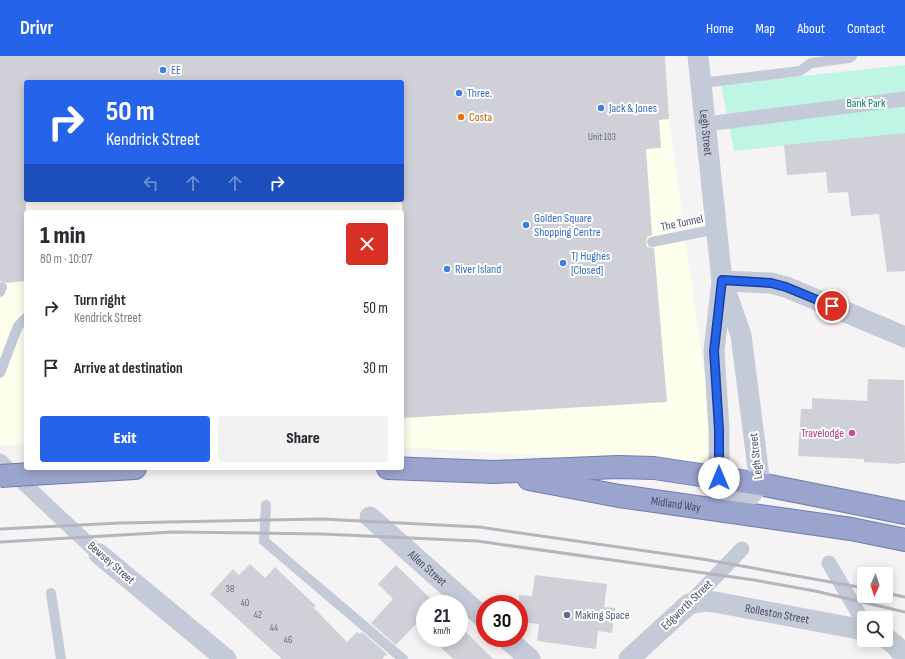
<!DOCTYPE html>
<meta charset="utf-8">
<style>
:root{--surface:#fff;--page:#f2f2f3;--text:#2b2b33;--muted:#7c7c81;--accent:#2563eb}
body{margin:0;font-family:"Sofia Sans Condensed",sans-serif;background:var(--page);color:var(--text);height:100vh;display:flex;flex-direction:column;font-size:15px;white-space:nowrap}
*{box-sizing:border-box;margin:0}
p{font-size:13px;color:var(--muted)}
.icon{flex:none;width:22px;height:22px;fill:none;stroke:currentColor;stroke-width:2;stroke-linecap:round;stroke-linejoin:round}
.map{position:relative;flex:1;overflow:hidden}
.sheet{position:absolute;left:24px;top:154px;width:380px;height:260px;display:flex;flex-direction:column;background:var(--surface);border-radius:4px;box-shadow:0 2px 10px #0003}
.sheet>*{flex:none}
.banner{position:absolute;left:24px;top:24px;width:380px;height:122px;border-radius:4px;box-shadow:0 2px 10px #0003;background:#2563eb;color:#fff;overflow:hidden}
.needle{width:26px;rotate:183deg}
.tools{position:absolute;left:857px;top:511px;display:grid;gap:8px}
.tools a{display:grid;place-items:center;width:36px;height:36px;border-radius:4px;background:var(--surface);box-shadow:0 2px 10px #0003;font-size:20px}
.speed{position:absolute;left:416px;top:539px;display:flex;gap:8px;font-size:20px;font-weight:700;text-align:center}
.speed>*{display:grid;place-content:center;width:52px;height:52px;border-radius:50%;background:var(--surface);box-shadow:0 2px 10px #0003;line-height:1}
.speed small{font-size:10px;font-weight:400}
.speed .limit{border:6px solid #d22;background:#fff;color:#111}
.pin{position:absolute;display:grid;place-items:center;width:34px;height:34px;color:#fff;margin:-17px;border:2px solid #fff;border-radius:50%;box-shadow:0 1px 4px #0007}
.me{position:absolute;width:44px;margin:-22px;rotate:0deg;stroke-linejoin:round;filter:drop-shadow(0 0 3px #0008)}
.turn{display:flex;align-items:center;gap:14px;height:84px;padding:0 16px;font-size:18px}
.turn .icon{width:52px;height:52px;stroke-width:2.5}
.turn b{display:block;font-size:28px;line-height:34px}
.lanes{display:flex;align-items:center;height:38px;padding:0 16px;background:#0003;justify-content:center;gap:20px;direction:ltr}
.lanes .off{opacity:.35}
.round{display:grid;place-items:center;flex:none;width:42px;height:42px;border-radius:4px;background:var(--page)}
.overview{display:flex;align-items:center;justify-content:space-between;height:68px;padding:0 16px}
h1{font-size:24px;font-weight:800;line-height:30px}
.button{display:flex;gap:8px;margin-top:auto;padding:8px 16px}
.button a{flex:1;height:46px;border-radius:4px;background:var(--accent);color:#fff;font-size:16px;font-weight:800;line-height:46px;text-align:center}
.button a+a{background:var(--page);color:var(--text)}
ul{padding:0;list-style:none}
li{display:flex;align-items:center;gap:12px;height:60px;padding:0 16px}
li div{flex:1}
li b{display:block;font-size:15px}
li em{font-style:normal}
header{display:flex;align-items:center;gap:24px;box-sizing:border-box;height:56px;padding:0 20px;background:var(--accent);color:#fff}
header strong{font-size:19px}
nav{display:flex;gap:22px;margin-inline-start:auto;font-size:14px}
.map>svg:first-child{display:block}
.commercial{fill:#fefeed;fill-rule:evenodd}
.green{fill:#bef5e4}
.building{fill:#cfd0d8}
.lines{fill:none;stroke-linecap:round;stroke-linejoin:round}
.trunk-casing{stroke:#707cb2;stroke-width:24}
.service{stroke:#c5cad8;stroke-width:10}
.pedestrian{stroke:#c5cad8;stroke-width:15}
.minor{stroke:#c5cad8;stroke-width:21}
.trunk{stroke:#9ba4cd;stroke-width:22}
.rail{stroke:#b4b5be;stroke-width:3}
.trunk-bridge-casing{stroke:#707cb2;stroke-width:24;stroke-linecap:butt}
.trunk-bridge{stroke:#9ba4cd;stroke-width:22}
.route-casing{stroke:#184099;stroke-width:10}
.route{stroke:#2563eb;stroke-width:7}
.shop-dot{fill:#3f7fe0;stroke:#fff;stroke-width:1.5}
.food-dot{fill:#e8710a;stroke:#fff;stroke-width:1.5}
.hotel-dot{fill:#d1479c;stroke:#fff;stroke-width:1.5}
.service-dot{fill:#5c6f8a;stroke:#fff;stroke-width:1.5}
.labels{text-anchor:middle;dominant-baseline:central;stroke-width:4;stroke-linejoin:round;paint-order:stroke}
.number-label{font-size:10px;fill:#6a6e80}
.shop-label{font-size:12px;fill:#366cbe;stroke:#fff;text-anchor:start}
.park-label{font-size:12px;fill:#0c836c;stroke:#fff}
.food-label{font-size:12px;fill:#c56008;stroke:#fff;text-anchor:start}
.street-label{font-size:12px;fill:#484e63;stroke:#fff}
.hotel-label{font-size:12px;fill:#b23c85;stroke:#fff;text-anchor:end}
.service-label{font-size:12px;fill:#4e5e75;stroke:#fff;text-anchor:start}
</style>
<header>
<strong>Drivr</strong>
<nav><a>Home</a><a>Map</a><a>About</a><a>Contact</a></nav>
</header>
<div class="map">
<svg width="905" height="603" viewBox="0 0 905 603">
<rect width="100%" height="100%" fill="#f5f3f3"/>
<path class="commercial" d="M0 0H665L669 63 717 411 402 391V156H26V388L0 390ZM26 26H402V144H26Z"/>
<path class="green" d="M905 9V77L734 95 721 29Z"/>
<path class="building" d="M0 0H665L669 63 659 64 661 92 646 93 652 179 647 181 646 187 647 191 654 192 667 346 402 362V26H26V225L7 227 0 225Z
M905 77V215L887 216 879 158 851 160 848 136 828 137 826 116 787 119 784 89Z
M868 323 904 324 905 407H900V408L864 406V403L798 400 801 353H812V342L867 345Z
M250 508 265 522 275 511 316 550 314 552 347 586 357 576 360 578 362 576 387 598 382 603H282L210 538 233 513 239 519Z
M396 509 436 548H425V576L416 568 396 589 371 567 393 543 378 528Z
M535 519 607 528 604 551 615 552 612 577 598 575 596 593 537 585 539 568 519 566V539L532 540Z
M459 570 464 574 493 603H453L431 582H459Z"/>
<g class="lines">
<defs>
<g id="trunk">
<path d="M388 412 494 416 618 411 654 412 760 428 905 457"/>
<path d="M47 417 135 412"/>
<path id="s4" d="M529 423 619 440 851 473 905 484"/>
</g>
</defs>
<use href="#trunk" class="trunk-casing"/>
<path class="service" d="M702 27 800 15 811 7 849 2 852 0
M652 186 717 173
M0 236 2 231
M0 317 18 270 26 262
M266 449 264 485 403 603
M51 537 61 603"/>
<path class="pedestrian" d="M706 68 905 43
M0 405 99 498
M829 507 864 567
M689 548 742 493"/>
<g class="minor">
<path id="s1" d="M698 0 722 225 714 295 719 374V422L736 455 760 428 741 279 722 225"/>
<path d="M722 225 771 227 786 231 905 281"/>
<path id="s2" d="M370 461 485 563"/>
<path d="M99 498 226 603"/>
<path d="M506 582 530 603"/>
<path d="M886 582 895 589 905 601"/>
<path id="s3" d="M629 603 689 548 706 545 720 547 864 574"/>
</g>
<use href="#trunk" class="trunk"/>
<path class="rail" d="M0 473 120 467 322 463 479 471 702 503 864 532
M0 486 173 476 322 478 477 485 754 524 815 535 905 556
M886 537 905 541"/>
<defs>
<path id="trunk-bridge" d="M0 420 47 417"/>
</defs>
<use href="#trunk-bridge" class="trunk-bridge-casing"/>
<use href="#trunk-bridge" class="trunk-bridge"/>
</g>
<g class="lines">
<defs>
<path id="route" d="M719 422V374L714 295 722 224 771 227 786 231 832 250"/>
</defs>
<use href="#route" class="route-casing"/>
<use href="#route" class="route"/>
</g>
<g class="shop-dot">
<circle cx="163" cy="14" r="4"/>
<circle cx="459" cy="37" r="4"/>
<circle cx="601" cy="52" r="4"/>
<circle cx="526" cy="169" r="4"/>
<circle cx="563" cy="207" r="4"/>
<circle cx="447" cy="213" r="4"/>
</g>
<circle class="food-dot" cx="461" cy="61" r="4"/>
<circle class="hotel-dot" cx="852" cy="377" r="4"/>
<circle class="service-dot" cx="567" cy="559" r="4"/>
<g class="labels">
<g class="number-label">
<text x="602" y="81">Unit 103</text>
<text x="230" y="533">38</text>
<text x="245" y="547">40</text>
<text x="258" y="559">42</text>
<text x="274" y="572">44</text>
<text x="288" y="584">46</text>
</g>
<g class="shop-label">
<text x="171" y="14">EE</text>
<text x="467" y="37">Three.</text>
<text x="609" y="52">Jack &amp; Jones</text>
<text x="534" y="162">Golden Square<tspan x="534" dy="14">Shopping Centre</tspan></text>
<text x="571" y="200">TJ Hughes<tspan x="571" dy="14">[Closed]</tspan></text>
<text x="455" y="213">River Island</text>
</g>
<g class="park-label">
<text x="866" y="47">Bank Park</text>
</g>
<g class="food-label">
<text x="469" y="61">Costa</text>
</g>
<g class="street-label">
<text stroke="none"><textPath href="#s1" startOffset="77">Legh Street</textPath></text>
<text transform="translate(682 167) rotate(-12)">The Tunnel</text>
<text transform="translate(756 400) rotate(-96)">Legh Street</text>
<text stroke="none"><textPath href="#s4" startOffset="149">Midland Way</textPath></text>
<text transform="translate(111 507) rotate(41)">Bewsey Street</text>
<text stroke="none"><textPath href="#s2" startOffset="77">Allen Street</textPath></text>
<text transform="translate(687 549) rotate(-44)">Edgworth Street</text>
<text stroke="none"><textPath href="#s3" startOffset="171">Rolleston Street</textPath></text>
</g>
<g class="hotel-label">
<text x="844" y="377">Travelodge</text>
</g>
<g class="service-label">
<text x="575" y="559">Making Space</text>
</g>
</g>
</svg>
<div class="tools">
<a><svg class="needle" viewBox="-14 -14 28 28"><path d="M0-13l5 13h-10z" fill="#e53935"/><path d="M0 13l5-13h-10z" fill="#7c7c81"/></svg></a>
<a><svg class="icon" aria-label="search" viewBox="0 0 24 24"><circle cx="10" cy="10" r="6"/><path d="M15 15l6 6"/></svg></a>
</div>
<div class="speed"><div>21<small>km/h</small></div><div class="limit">30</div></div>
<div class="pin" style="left:832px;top:250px;background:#d93025"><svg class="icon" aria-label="arrive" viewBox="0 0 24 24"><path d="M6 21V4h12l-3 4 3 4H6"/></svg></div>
<svg class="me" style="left:719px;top:422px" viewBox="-20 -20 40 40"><circle r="19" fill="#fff"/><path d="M0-13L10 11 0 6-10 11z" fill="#2563eb"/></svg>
<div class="banner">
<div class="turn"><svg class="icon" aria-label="right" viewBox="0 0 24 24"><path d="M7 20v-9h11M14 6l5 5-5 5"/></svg><div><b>50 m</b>Kendrick Street</div></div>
<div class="lanes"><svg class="icon off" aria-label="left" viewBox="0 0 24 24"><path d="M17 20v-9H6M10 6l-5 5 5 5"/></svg><svg class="icon off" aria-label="ahead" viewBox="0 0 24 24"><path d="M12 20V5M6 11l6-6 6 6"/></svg><svg class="icon off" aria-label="ahead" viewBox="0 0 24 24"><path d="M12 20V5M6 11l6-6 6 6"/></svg><svg class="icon" aria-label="right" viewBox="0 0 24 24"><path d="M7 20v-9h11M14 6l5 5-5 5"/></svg></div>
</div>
<section class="sheet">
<div class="overview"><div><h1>1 min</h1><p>80 m · 10:07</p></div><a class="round" style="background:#d93025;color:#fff"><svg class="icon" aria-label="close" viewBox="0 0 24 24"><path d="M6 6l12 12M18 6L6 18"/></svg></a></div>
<ul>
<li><svg class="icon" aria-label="right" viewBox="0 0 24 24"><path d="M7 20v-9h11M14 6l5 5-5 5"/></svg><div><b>Turn right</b><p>Kendrick Street</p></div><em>50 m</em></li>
<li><svg class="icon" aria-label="arrive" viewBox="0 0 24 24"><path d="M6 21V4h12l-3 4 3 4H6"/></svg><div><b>Arrive at destination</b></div><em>30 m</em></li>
</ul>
<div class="button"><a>Exit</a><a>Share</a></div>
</section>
</div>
